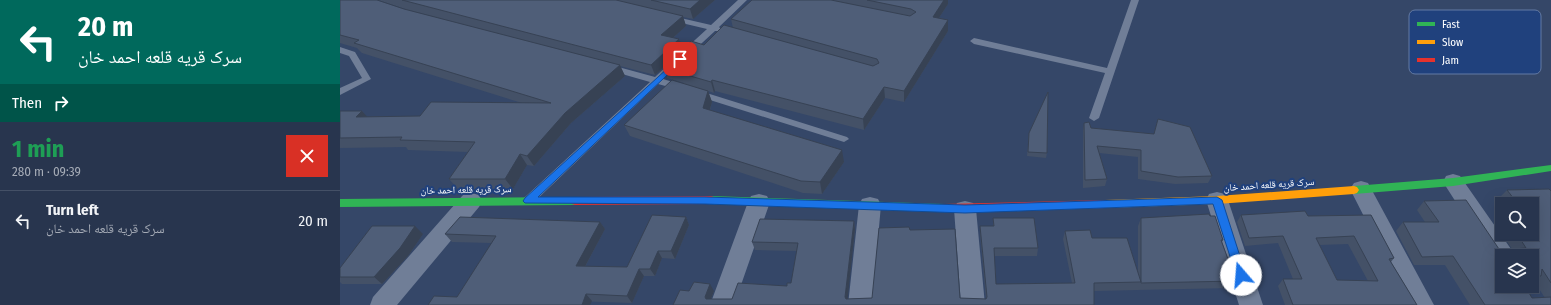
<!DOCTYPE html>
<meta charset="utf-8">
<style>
:root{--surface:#28354e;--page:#303d55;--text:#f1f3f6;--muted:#a5abb6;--line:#445066}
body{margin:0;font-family:"Fira Sans Condensed","Noto Naskh Arabic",sans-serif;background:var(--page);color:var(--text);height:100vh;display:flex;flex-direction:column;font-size:15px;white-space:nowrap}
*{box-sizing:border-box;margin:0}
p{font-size:13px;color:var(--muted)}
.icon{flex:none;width:22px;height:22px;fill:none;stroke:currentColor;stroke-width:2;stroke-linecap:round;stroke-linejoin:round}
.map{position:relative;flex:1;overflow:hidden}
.drawer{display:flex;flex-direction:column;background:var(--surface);width:340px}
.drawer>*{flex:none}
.hud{background:#00695c;color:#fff;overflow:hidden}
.buttons{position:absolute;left:1155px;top:197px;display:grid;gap:8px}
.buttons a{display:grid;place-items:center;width:44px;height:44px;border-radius:0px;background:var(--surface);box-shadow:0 4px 16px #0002,0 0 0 1px var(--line);font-size:20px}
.pin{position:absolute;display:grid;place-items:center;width:34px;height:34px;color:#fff;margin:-17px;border-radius:8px;box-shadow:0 2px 6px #0006}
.me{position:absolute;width:44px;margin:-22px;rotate:342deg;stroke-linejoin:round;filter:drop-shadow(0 0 3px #0008)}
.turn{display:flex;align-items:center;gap:14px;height:84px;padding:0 12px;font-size:18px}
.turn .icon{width:52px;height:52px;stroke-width:2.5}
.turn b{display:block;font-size:28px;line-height:34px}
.then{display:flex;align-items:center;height:38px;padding:0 12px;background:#0003;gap:8px;font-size:15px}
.round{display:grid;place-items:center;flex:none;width:42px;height:42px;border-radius:0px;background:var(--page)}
.overview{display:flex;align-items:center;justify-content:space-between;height:68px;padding:0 12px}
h1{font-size:24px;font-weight:700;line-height:30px;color:#1e9e55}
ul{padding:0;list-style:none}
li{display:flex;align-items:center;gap:12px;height:60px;padding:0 12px;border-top:1px solid var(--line)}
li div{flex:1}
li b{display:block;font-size:15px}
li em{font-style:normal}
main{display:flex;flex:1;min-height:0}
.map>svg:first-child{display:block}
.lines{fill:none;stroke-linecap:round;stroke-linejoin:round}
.lane{fill:#707e97;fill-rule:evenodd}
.street{fill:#707e97;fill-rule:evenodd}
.fast{fill:#30b455;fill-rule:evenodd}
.slow{fill:#ff9f0a;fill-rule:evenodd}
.jam{fill:#e5322d;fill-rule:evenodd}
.wall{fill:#445167;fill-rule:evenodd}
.shaded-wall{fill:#374254}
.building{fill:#4f5e78;stroke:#374254;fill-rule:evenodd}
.route{fill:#1a73e8;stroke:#114b97}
.labels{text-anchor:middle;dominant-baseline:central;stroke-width:4;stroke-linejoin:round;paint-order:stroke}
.street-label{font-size:10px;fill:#fff;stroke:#20417d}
.key{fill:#20417d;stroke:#637aa4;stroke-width:1}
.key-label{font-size:11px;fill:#fff}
</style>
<main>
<section class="drawer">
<div class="hud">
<div class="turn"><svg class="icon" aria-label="left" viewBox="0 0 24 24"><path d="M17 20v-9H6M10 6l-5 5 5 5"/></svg><div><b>20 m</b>سرک قریه قلعه احمد خان</div></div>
<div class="then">Then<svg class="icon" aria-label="right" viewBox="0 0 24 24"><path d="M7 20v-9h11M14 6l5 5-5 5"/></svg></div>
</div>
<div class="overview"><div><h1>1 min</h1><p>280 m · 09:39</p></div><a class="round" style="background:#d93025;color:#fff"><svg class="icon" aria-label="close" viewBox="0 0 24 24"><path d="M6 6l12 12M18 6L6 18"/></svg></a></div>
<ul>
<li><svg class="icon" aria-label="left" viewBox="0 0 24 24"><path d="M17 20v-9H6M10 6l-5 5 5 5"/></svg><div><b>Turn left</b><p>سرک قریه قلعه احمد خان</p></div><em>20 m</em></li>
</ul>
</section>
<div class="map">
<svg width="1211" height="305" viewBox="0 0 1211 305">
<rect width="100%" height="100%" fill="#354768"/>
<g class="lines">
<path class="lane" d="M398 0H407L379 27 381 29 380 31H375L350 54H344V50L367 29 329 20V16H332L371 25Z
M791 0H799L759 118 754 121 749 118 765 73 634 44 630 41 634 38 767 68Z
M0 47 15 52 31 79 0 95V88L22 78 9 56 0 53Z
M334 61 338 64 323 79 343 85 345 87 343 89 340 90 318 84 192 204H184L183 201 184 198 310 82 268 70 267 68 268 66 271 65 315 77 331 62Z
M357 90 507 137 509 139 504 142 354 95 352 93Z"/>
<path class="street" d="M1113 174 1120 176 1171 249 1175 256H1162V265L1155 263 1103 182 1106 176Z
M1021 181 1028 183 1094 305H1069L1010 189 1014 183Z
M877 192 885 194 888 200 923 305H899L866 200 869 194Z
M131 193 139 195 142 201 139 207 57 305H30L33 297 123 195Z
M419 194 427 196 430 202 394 305H370L408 202 411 196Z
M530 197 538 199 541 205 532 305H508L519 205 522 199Z
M625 201 633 203 636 209 645 305H621L614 209 617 203Z"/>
<path class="fast" d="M1211 165V171L1113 186 1014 194 1011 193 1009 190 1011 187 1014 186 1113 178Z
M371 196 604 204 607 205 609 208 607 211 604 212 371 204 368 203 366 200 368 197Z
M235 197 238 198 240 201 238 204 235 205 0 207V199Z"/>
<path class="slow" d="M1014 186 1017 187 1019 190 1017 193 1014 194 877 204 765 208 762 207 760 204 762 201 765 200 877 196Z"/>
<path class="jam" d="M371 196 374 197 376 200 374 203 371 204 235 205 232 204 230 201 232 198 235 197Z
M765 200 768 201 770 204 768 207 765 208 604 212 601 211 599 208 601 205 604 204Z"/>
</g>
<path class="wall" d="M0 0 64 9 187 41 77 13 38 0H375L353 19 343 17 346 26 333 38 339 39 343 49 364 45 393 28 391 19 412 0H608V4L599 18 608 20V31L564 102 545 98 524 130 375 91 374 93 368 91 372 102 370 110 504 162 482 194 463 193 290 136 284 125 344 83 327 78 323 68 315 75 280 66 285 76 231 123 194 166 187 165 173 189H118L109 179 128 152 68 150 66 147 0 148V111H22L27 117 80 116 182 103 22 53 17 48 0 43Z
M818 119 872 176 868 183 835 184 798 179V157L759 153 767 179 765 186 743 188V130L744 123 751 128 814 134Z
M689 133 707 153 706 158 687 156Z
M1167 190 1211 191V305H1130L1105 265H1074L1056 231 1063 222H1085L1077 210 1084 201 1163 255 1165 256 1172 249 1162 234H1192V204H1163L1158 199ZM1162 256H1192V283L1194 281 1205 298H1192Z
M901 215 968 216 1031 215 1054 258 1051 262 1077 305H945L938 286 943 279H953L938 243 905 246 897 222ZM1008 244 1028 281 997 280 979 245Z
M346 217 349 225 335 259 322 258 315 276H304L292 303 117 297 152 243 112 242 105 234 260 222 265 229 245 267H287Z
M653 218 698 248 697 256H654L656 284 732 283 723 239 725 231 752 238 798 274V226L801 218 883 240 882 242 896 281 892 288 798 290V289V290L754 291V305H333L349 291H374L371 299H392L447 286 451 283 457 251 415 250 412 242 514 221 515 229 507 299 532 298 570 230 620 298 646 299 640 234V226H653Z
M83 234 68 256 42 284H2L0 282V268Z"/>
<path class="shaded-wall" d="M360 0H375L353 19 350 9Z
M604 0H608V4L593 27V17Z
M343 16 346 26 325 45 321 35Z
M608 20V31L564 102V91Z
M339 39 343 49 315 75 311 65Z
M280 65 285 76 231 123 194 166 187 156 225 113Z
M372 80 375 91 374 93 371 82Z
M544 87 545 98 524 130 523 119Z
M368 91 372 102 367 119 363 108Z
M22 111 31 121 16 117Z
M502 150 504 162 482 194 480 182Z
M180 154 187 165 173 189 165 179Z
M346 217 349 225 335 259 331 251Z
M514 221 515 229 507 305 505 297Z
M260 222 265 229 241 274 236 266Z
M75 226 83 234 68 256 42 284 34 277Z
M318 251 322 258 315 276 310 269Z
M299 269 304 276 292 303 287 296Z
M370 284 374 291 369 304 365 297Z
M246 294 252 301 250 305H242Z"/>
<path class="building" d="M0 0H37L64 9 280 65 225 113 187 156 180 154 165 179H109L135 142 60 140 62 137 0 138V111H22L16 117 80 116 91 102 211 103 14 43 19 40 0 35Z
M62 0H276L343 16 321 35 339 39 311 65Z
M311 0H360L350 9Z
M412 0H491L570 16 576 12 571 9 527 0H604L593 17 608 20 564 91 544 87 523 119 372 80 371 82 340 73 342 72 323 67 351 41 364 45 384 25 533 66 539 63 537 59 391 19Z
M332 80 368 91 363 108 502 150 480 182 461 181 284 125Z
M708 92 707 153 688 152 689 133Z
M818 119 850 127 872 176 838 177 801 171V150L757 146 767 179 745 180 744 123 749 122 751 128 814 134Z
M1209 189 1211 191V283L1202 269 1201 276H1192V256H1173V249L1186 248 1177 234H1192V224H1195L1192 220V204H1178L1167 190Z
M1126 200 1163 255 1166 256H1162V286H1185L1192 298 1211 297V305H1145L1113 256 1082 257 1063 222H1099L1084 201Z
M965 211 968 216 1031 215 1054 258 1049 259 1077 305H953L943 279H962L943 236 909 238 901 215ZM1014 236 1038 281 997 280 976 238Z
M869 214 870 216H875L883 240H881L896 281 801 283V218Z
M312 215 346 217 331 251H318L310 269H299L287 296 246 294 242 305H88L94 296 117 297 156 236 105 234 120 217 260 222 236 266 287 267Z
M653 218H694L698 248H654L656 284 735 283 725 231 750 230 752 238H787L801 282 754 283V305H333L340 290 349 291 354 282 370 284 365 297 366 299H392L398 283 447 286V283H451L458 243 412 242 420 219 514 221 505 297 506 299 532 298 539 228 569 227 570 230 615 229 620 298 646 299 647 297 640 226H654Z
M32 226H75L60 248 34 277H0V268Z"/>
<path class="route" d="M340 57 342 58V61L198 197H365L625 205 877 197 882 200 906 275 905 278H897L896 275 873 204 625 213 365 204 185 203 183 201 185 198Z"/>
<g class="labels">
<g class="street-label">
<text transform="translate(929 185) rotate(-4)">سرک قریه قلعه احمد خان</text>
<text transform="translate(126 190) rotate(-1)">سرک قریه قلعه احمد خان</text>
</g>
</g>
<rect x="1069" y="10" width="132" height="64" rx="6" class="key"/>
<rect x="1077" y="22" width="18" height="4" fill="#30b455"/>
<rect x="1077" y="40" width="18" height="4" fill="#ff9f0a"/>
<rect x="1077" y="58" width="18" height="4" fill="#e5322d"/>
<g class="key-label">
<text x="1102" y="28">Fast</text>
<text x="1102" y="46">Slow</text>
<text x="1102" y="64">Jam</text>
</g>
</svg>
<div class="buttons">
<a><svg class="icon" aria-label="search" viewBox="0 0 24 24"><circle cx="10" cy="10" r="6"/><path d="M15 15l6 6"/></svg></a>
<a><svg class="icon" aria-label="layers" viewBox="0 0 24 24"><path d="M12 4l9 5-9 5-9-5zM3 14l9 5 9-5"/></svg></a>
</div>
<div class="pin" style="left:340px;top:59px;background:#d93025"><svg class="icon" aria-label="arrive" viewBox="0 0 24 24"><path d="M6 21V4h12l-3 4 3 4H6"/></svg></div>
<svg class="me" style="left:901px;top:275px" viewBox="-20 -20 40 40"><circle r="19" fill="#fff"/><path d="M0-13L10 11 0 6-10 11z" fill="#1a73e8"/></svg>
</div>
</main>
